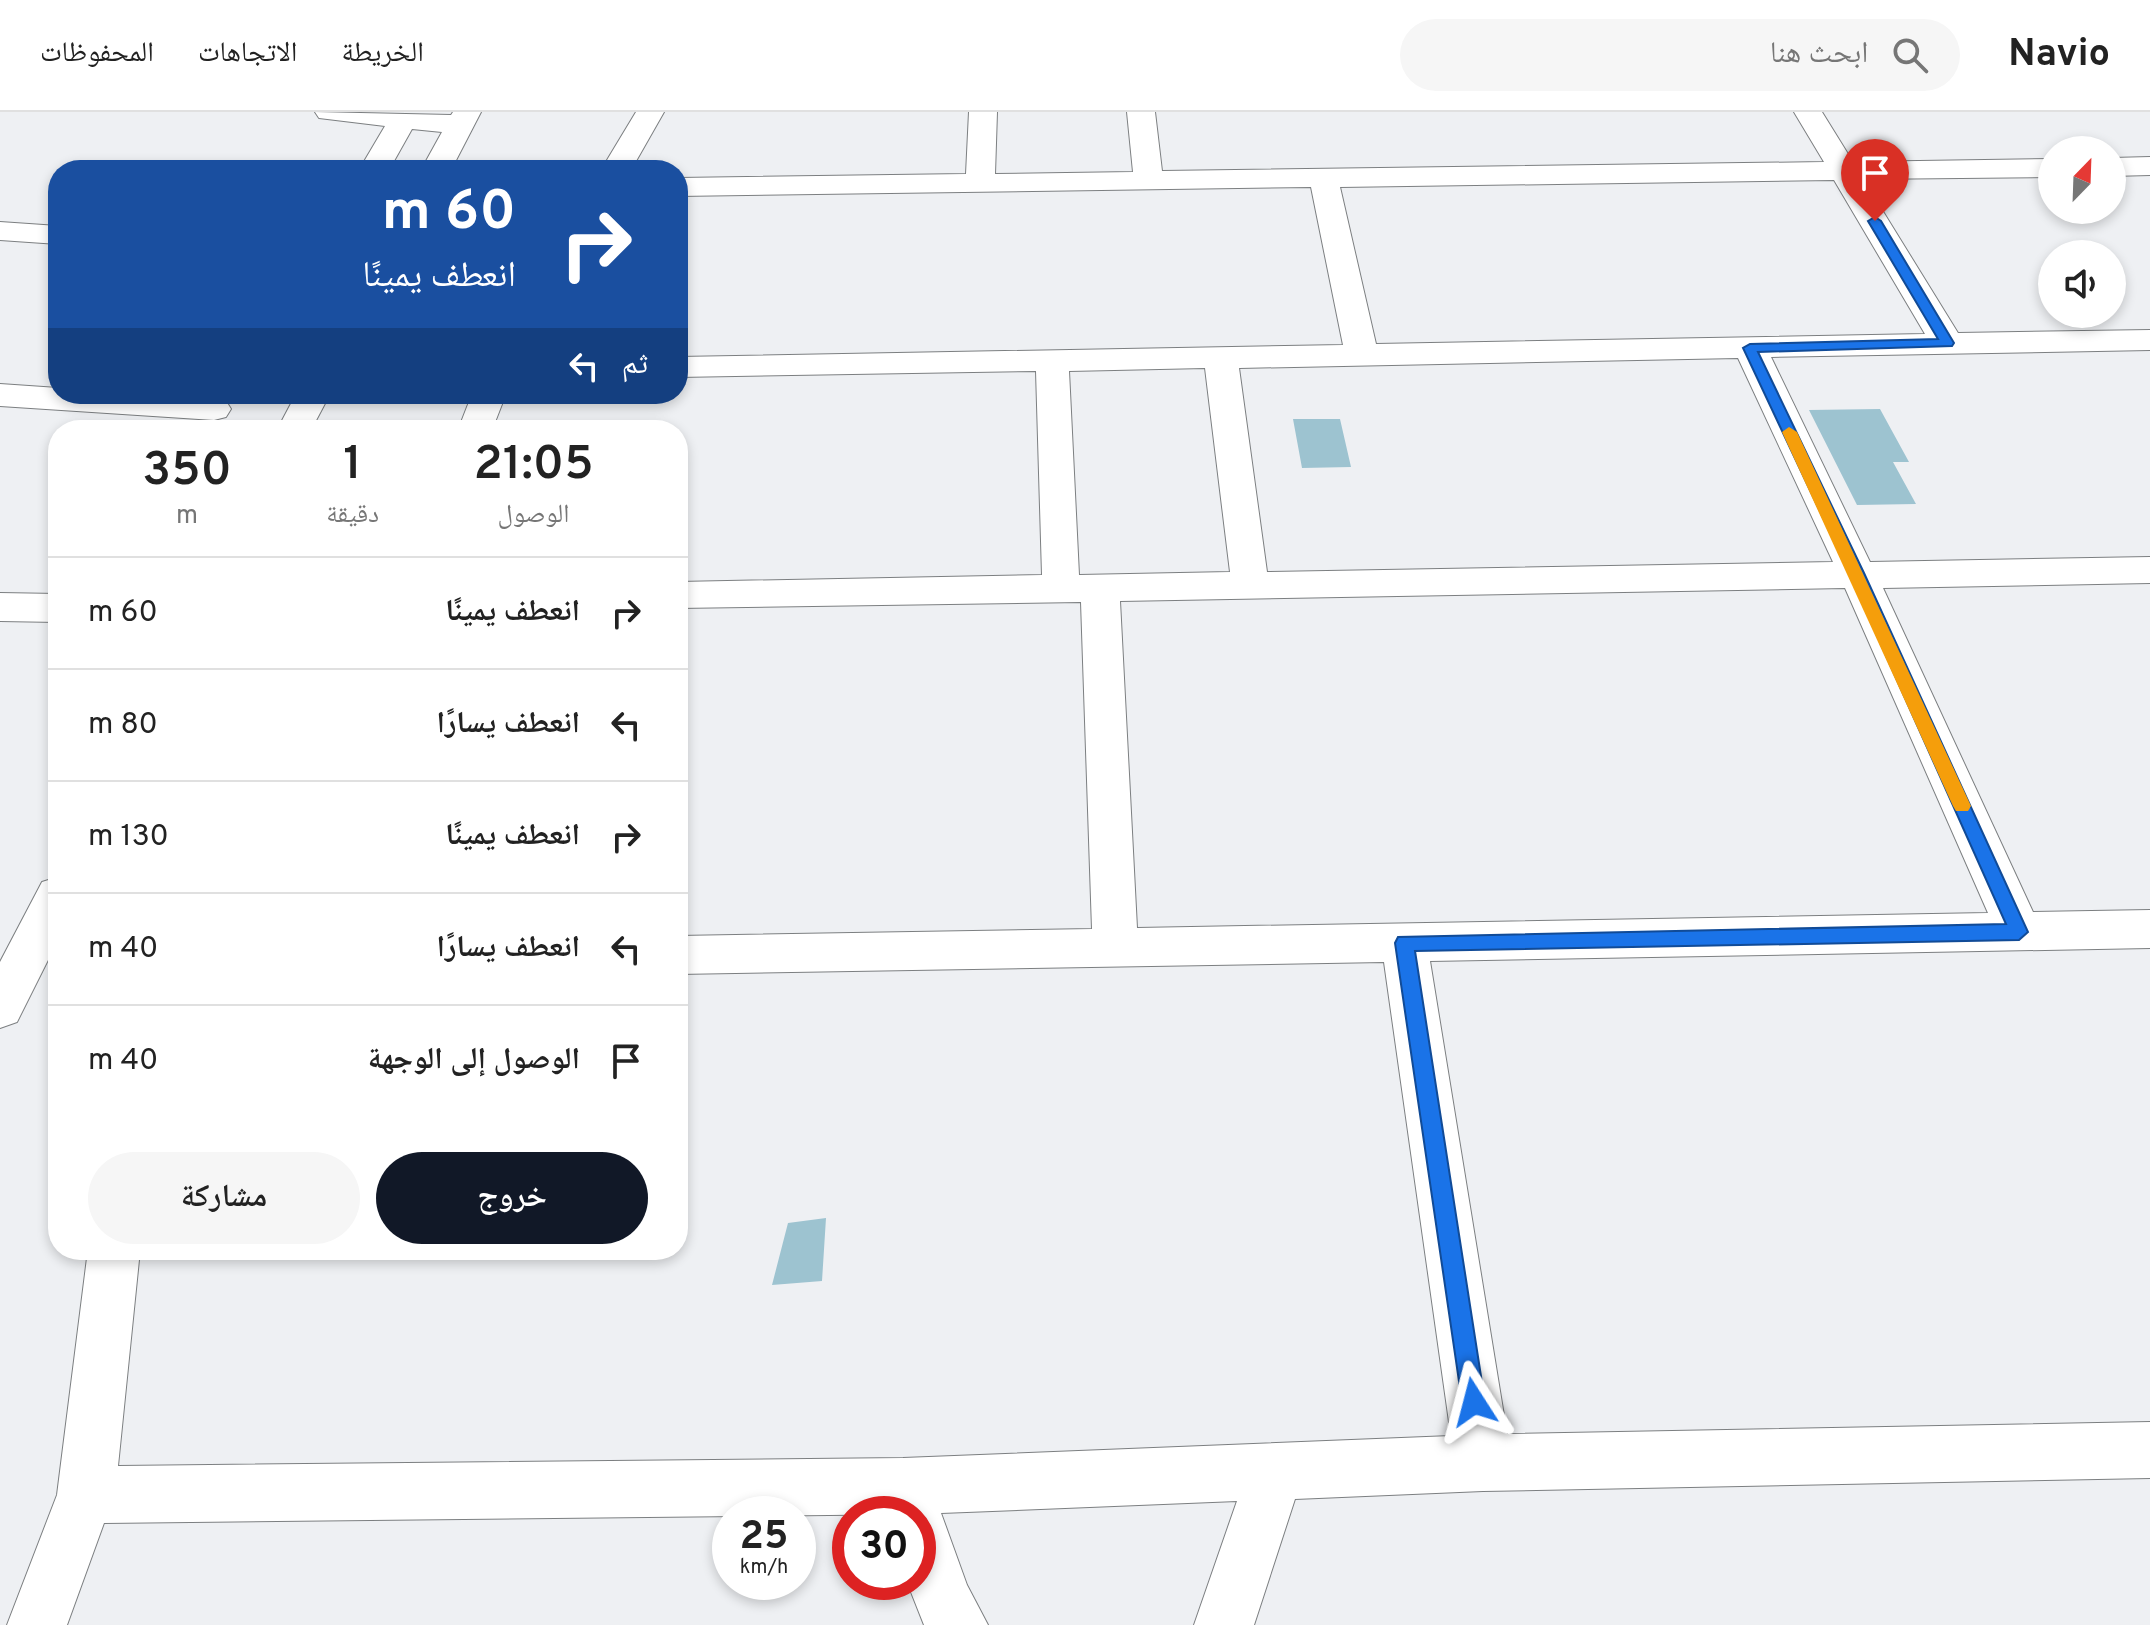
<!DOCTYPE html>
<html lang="ar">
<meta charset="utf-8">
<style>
:root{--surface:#fff;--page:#f6f6f6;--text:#222;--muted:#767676;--line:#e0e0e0;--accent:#111827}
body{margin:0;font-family:Overpass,"Noto Naskh Arabic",sans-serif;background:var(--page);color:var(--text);direction:rtl;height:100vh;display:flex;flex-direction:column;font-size:30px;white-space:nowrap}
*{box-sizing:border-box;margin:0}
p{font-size:26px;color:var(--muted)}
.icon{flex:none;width:44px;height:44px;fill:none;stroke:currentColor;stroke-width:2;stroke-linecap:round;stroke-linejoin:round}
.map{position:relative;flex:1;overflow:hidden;direction:ltr}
.panel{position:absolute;left:48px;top:308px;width:640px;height:840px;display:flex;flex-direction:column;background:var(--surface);border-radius:32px;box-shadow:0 4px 12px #0003;direction:rtl}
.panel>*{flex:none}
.guide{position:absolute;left:48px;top:48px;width:640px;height:244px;border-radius:32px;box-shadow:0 4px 12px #0003;direction:rtl;background:#1a4fa0;color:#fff;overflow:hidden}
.needle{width:52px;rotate:23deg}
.buttons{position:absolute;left:2038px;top:24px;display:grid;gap:16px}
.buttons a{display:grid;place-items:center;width:88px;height:88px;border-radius:50%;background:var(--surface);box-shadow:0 4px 12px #0003;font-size:40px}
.speed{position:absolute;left:712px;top:1384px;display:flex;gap:16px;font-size:40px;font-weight:700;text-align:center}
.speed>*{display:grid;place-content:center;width:104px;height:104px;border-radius:50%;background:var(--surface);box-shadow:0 4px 12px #0003;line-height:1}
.speed small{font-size:20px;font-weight:400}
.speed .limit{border:12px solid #d22;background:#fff;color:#111}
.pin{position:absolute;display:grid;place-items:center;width:68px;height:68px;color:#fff;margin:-82px -34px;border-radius:50% 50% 50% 0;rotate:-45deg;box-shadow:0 0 8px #0007}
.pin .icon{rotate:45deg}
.me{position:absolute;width:88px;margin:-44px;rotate:351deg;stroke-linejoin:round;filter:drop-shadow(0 0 6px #0008)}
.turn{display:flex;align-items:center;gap:28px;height:168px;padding:0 40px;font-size:36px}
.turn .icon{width:104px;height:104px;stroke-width:2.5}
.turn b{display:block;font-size:56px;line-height:68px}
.then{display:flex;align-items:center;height:76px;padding:0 40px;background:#0003;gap:16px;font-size:30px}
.eta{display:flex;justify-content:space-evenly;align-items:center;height:136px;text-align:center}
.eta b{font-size:48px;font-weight:600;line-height:56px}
.cta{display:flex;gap:16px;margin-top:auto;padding:16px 40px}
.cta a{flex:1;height:92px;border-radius:48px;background:var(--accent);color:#fff;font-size:32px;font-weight:600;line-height:92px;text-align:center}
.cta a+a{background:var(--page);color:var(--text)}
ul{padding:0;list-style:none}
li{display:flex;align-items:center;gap:24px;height:112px;padding:0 40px;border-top:2px solid var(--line)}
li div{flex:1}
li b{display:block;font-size:30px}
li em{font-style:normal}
header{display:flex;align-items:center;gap:48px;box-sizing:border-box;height:112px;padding:0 40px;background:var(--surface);border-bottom:2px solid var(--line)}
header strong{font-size:38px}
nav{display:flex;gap:44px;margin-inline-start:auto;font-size:28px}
.search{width:560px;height:72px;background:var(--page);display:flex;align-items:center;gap:20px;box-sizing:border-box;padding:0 28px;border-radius:44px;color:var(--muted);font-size:30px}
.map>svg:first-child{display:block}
.building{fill:#9dc3d0}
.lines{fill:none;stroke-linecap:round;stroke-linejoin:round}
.minor-casing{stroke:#7c7f81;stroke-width:2}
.minor{fill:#fff;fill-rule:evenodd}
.route{fill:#1a73e8;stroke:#114b97;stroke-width:2}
.slow{fill:#f59e0b}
</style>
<header>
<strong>Navio</strong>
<div class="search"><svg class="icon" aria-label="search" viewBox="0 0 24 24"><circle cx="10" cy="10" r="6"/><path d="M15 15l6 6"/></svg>ابحث هنا</div>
<nav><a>الخريطة</a><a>الاتجاهات</a><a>المحفوظات</a></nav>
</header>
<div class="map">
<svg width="2150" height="1513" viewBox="0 0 2150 1513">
<rect width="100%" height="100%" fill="#eef0f3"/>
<path class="building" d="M1880 297 1909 350H1893L1916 392 1857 393 1809 298Z
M1293 307H1340L1351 355 1302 356Z
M826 1106 822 1169 772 1173 788 1111Z"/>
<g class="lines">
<defs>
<path id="minor" d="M315 0 451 3 453 0H481L451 58H421L442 20 412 17 389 58H359L385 14 319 6Z
M636 0H664L631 58H601Z
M969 0H997L995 62 1133 60 1127 0H1155L1162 59 1824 50 1794 0H1822L1853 50 2052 47V65L1863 67 1958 221 2150 218V238L1771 245 1870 450 2150 445V471L1883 476 2033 800 2150 798V836L1430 849 1507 1322 2150 1310V1366L1483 1379 1295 1387 1254 1513H1194L1237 1389 941 1401 967 1473 988 1513H924L907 1470H918V1402L104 1411 67 1513H7L57 1383 88 1138H140L118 1354 903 1346 1451 1324 1384 850 678 862V824L1092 817 1081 490 678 496V470L1042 463 1036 259 678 265V245L1343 233 1311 75 678 84V66L966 62ZM1834 68 1925 222 1376 232 1340 75ZM1738 246 1833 450 1267 460 1239 256ZM1205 256 1230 460 1079 463 1069 259ZM1845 476 1988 801 1137 816 1120 489Z
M2150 45V63L2112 64V46Z
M0 110 58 114V132L0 128Z
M0 272 58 276V282L214 286 226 289 231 297 226 305 214 308 0 294Z
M296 282H330L311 318H277Z
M472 282H506L492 318H458Z
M0 481 58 482V510L0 509Z
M58 765V828L17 910 0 916V850L42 770Z"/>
</defs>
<use href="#minor" class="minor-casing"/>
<use href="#minor" class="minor"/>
</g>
<path class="route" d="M1875 105 1881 109 1954 231 1952 234 1758 240 1864 461 2028 820 2019 828 1415 839 1485 1290 1482 1298 1474 1301 1466 1298 1462 1290 1395 831 1398 825 2006 812 1849 461 1743 236 1750 232 1938 227 1868 109Z"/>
<path class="slow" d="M1789 315 1797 320 1971 694 1968 699H1956L1953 694 1782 320Z"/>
</svg>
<div class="buttons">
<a><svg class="needle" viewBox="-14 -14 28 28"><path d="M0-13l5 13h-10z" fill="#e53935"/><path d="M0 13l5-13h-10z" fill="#767676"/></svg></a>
<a><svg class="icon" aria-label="sound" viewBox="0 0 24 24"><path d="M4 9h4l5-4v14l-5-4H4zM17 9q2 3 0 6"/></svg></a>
</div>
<div class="speed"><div>25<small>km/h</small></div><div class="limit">30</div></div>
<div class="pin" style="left:1875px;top:109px;background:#d93025"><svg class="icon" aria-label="arrive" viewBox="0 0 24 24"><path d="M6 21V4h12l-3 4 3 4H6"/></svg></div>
<svg class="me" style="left:1474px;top:1290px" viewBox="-20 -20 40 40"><path d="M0-17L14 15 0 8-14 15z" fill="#1a73e8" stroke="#fff" stroke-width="4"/></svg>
<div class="guide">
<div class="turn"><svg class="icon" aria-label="right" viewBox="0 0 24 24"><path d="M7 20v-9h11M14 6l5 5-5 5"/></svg><div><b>60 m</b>انعطف يمينًا</div></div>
<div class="then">ثم<svg class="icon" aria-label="left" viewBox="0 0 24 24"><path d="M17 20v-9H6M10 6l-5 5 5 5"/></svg></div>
</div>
<section class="panel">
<div class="eta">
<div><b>21:05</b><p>الوصول</p></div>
<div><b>1</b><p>دقيقة</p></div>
<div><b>350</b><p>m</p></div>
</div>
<ul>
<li><svg class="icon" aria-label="right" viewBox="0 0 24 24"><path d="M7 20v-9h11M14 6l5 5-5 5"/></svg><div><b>انعطف يمينًا</b></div><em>60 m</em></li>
<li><svg class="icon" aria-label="left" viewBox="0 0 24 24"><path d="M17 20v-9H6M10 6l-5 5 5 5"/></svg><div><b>انعطف يسارًا</b></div><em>80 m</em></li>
<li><svg class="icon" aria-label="right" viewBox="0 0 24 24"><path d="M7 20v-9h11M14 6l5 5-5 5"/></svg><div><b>انعطف يمينًا</b></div><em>130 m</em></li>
<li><svg class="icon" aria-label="left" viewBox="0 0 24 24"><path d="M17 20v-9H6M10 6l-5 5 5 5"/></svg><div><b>انعطف يسارًا</b></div><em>40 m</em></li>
<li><svg class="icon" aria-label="arrive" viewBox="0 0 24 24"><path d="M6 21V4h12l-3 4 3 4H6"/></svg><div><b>الوصول إلى الوجهة</b></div><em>40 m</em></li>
</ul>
<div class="cta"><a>خروج</a><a>مشاركة</a></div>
</section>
</div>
